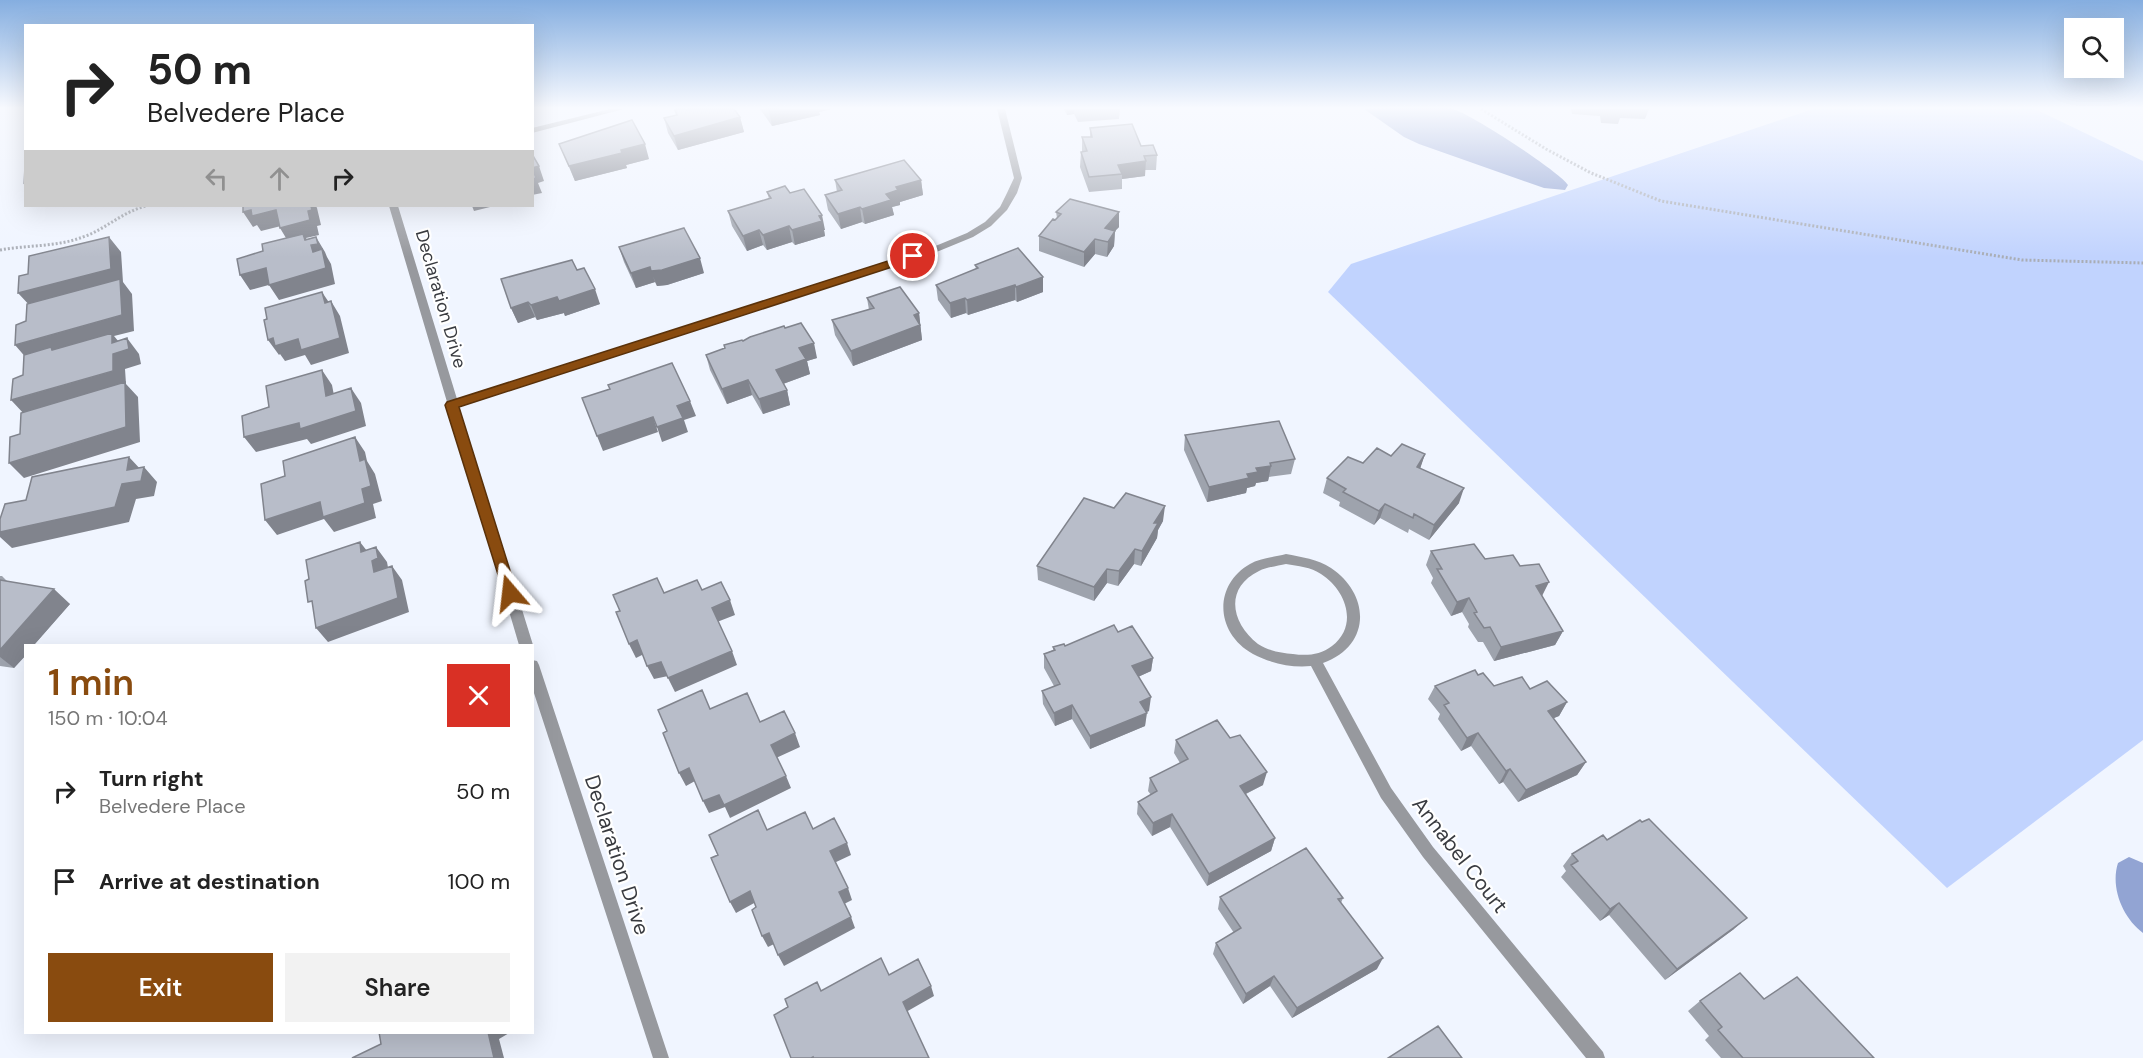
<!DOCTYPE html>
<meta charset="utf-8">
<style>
:root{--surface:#fff;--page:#f2f2f2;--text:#222;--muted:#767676;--accent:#894b0f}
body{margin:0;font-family:"DM Sans",sans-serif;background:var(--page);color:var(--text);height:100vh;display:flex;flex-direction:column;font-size:22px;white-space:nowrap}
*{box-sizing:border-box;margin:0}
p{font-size:20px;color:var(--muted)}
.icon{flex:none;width:33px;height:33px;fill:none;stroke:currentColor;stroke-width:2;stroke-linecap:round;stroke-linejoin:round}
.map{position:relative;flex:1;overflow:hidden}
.panel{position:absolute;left:24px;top:644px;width:510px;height:390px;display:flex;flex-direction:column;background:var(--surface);border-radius:0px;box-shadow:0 6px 24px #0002}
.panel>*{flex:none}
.top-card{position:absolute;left:24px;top:24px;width:510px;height:183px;border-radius:0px;box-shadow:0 6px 24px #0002;background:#fff;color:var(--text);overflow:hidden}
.controls{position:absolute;left:2064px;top:18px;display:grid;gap:12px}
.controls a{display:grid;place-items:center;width:60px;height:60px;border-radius:0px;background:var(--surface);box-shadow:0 6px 24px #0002;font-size:30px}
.pin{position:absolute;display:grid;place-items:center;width:51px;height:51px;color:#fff;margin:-26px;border:3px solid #fff;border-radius:50%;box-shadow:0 2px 6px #0007}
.me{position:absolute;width:66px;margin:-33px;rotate:343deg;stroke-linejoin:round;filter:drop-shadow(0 0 4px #0008)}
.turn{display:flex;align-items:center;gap:21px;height:126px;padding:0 24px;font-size:27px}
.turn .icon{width:78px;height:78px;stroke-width:2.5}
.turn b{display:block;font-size:42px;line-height:51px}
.lanes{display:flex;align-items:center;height:57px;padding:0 24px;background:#0003;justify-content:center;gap:30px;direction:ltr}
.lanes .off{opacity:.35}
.round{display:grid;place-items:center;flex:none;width:63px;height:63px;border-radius:0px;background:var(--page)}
.overview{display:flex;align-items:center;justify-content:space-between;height:102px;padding:0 24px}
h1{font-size:36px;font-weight:600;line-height:45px;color:var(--accent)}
.action{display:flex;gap:12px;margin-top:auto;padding:12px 24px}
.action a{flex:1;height:69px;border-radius:0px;background:var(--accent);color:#fff;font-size:24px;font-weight:600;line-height:69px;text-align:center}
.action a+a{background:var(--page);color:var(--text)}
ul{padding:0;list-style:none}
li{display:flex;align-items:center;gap:18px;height:90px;padding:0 24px}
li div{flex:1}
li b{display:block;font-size:22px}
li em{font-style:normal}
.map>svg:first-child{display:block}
.green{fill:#c1d3fe}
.water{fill:#92a4d3}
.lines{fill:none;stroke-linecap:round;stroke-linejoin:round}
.path{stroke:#a9adb5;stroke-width:3;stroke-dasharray:2 2;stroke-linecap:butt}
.street{fill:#97999e;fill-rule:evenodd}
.wall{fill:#9ea3ad}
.shaded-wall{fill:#81848d}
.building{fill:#b8bdc9;stroke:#81848d;stroke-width:1.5}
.route{fill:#894b0f;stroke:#59310a;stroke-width:1.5}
.labels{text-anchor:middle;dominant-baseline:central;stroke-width:4.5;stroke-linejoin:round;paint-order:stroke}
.street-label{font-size:18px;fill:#393b40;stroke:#fff}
.near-street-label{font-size:21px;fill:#393b40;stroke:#fff}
</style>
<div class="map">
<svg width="2143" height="1058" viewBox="0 0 2143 1058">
<rect width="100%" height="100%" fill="#f0f5ff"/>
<path class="green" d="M1813 109H2035L2143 161V740L1947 888 1328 292 1351 264Z"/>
<path class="water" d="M1364 109C1392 109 1424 105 1452 109 1467 111 1560 172 1568 185L1565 190 1544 188 1419 144 1404 137Z
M2129 857 2143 863V933C2123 918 2110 888 2118 863Z"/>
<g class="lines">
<path class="path" d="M1481 109 1546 149 1591 173 1661 201 2022 260 2143 263
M0 250C27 245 57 247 83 237 106 229 122 212 146 206"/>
<path class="street" d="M610 109H624L532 133V128Z
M997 109H1005L1022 178 1017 193 1007 210 991 226 973 237 939 251 459 407 533 645H519L389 206H398L457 399 933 247 967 233 985 222 1000 207 1007 193 1014 178Z
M1286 554C1301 557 1318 559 1331 568 1371 595 1371 646 1323 663L1391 788 1433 847 1603 1052 1605 1058H1586L1423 857 1381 798 1311 666C1291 668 1270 663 1253 654 1215 633 1213 585 1250 564 1260 558 1275 557 1286 554ZM1286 564C1298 566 1311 567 1321 574 1346 590 1359 625 1332 646 1320 655 1307 656 1293 654 1281 653 1269 651 1258 644 1231 623 1224 588 1259 571 1267 567 1278 566 1286 564Z
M532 660 537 661 539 665 669 1058H653L532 687Z"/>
</g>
<path class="wall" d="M760 109H831L819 112 820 115 772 126Z
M1064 109H1120L1119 119 1078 122 1074 114 1067 115Z
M1571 109H1649L1645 119 1620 118 1618 124 1601 123 1600 116 1572 114Z
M675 110H686L740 117 744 132 678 150 668 133 664 118 676 115Z
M1090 128 1141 146 1157 155 1156 170H1145V176L1122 179V189L1089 192 1080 167 1081 152H1082V137H1090Z
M559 144 649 159 626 165 627 168 575 181Z
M835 180H921L923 195 900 202V205L892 207 894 215 865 224 862 222 841 229 828 210 825 195 837 192Z
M767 192 790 193 825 230H824L825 236 795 245 792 242 767 250 763 245 747 251 732 226 728 211 769 199Z
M1056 212 1119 227 1115 231 1114 246 1107 257 1095 254 1084 267 1039 251V236L1057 218Z
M619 247 704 273 667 285 657 286 655 282 636 288 624 262Z
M975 265 1043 292 1017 302 1015 300 968 315 966 313 951 318 938 300 936 285 976 269Z
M577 270 600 304 565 316 564 313 537 320 535 317 518 323 511 308Z
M867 298 919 313 922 340 853 366 835 335 832 320 869 310Z
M785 328 817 358 807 361 810 374 783 384 787 390 790 405 763 414 752 395 727 404 710 370 706 355 743 341Z
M1185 435 1295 459 1291 474 1269 477 1268 481 1256 483 1255 486 1247 488 1246 493 1207 502 1184 450Z
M1425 454 1420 468 1459 503 1429 540 1409 529 1408 533 1380 518 1374 525 1339 506 1340 502 1323 493 1327 478 1363 463 1391 456Z
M1114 508 1163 521 1158 530 1157 538 1141 566 1134 564 1118 586 1107 583 1094 601 1038 580 1037 566Z
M1431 551 1485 559 1542 596 1563 631 1555 645 1494 661 1483 642H1478L1468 627 1469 624 1462 612 1451 616 1431 583 1433 578 1426 565Z
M0 576H2L7 581 70 604 34 645H26V655L14 668 0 666Z
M1118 632 1153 658 1151 671 1138 677 1149 711 1146 712 1145 726 1090 749 1072 719 1055 726 1043 704 1042 691 1054 686 1044 668V654L1053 650V647L1065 646Z
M1478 675 1494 686 1530 689 1567 702 1559 716 1553 718 1586 762 1577 775 1518 802 1503 782 1499 784 1471 746 1461 751 1438 719 1440 714 1428 699 1435 686Z
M1230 738 1263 785 1246 794 1275 838 1271 851 1207 886 1170 827 1152 836 1137 814 1138 802 1151 795 1148 791 1150 778 1180 763 1174 753 1176 740Z
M1607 840 1734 929 1665 980 1609 915 1600 921 1561 877 1566 871 1563 866 1572 854Z
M1220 897 1343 898 1341 903 1377 969 1292 1018 1270 986 1243 1004 1213 954 1216 943 1234 933 1218 909Z
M1764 999 1874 1058H1721L1705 1040 1709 1036 1688 1011 1700 1001Z"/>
<path class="shaded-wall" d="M780 109H831L819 112 820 115 772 126 769 111Z
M1067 109H1074V114L1067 115Z
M740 117 744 132 678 150 674 136Z
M645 144 649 159 626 165 627 168 575 181 569 166 621 150Z
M1146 161 1145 176 1122 179V174L1118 165Z
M539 166 544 181 538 183 542 193 532 195V168Z
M921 180 923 195 900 202V205L892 207 894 215 865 224 862 209 896 187Z
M311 206H316L317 208 321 225 317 226 319 235 306 238 312 247 311 245 316 237 325 252 327 257 331 264 335 284 279 300 269 285 289 243 280 228 308 211Z
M472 206H494L474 211Z
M860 207 862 222 841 229 838 214Z
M251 210H276L285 225 261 231 257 225 253 227 243 212Z
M1119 212V227L1115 231 1114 246 1107 257 1108 242 1105 228Z
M822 215 825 230H824L825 236 795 245 792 230 819 216Z
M789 226 792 242 767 250 763 235Z
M759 230 763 245 747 251 743 236Z
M109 237 121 252 123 282 132 294 134 331 114 336 124 348 127 338 139 354 141 364 125 369 126 384 138 397 140 442 24 478 9 463 126 427 25 415 11 400 113 371 28 360 15 345 122 315 32 308 18 293Z
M1095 239V254L1084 267V252Z
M700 258 704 273 667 285 657 286 651 271Z
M650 267 655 282 636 288 631 273Z
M266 268 276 283 250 290 240 275Z
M1043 277V292L1017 302 1016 287Z
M1015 285V300L968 315 967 300Z
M595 289 600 304 565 316 564 313 537 320 531 305 557 297Z
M322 292 332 307 325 303Z
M965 298 966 313 951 318 950 303Z
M331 301 340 316 349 353 311 365 305 355 285 361 280 354 279 355 268 340 273 338Z
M528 302 535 317 518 323 511 308Z
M919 313 922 340 853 366 851 351 914 315Z
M814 343 817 358 807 361 810 374 780 385 776 370 799 348Z
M322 370 332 385 337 411 326 396Z
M748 380 752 395 727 404 722 389Z
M351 388 361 403 366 426 311 444 307 439 256 452 244 437Z
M787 390 790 405 763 414 759 399Z
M690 401 696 416 684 420 688 432 662 442 657 427 677 406Z
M653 417 658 432 603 451 597 436Z
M355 437 365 452 367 461 375 474 382 501 373 504 376 518 334 532 324 519 277 535 265 520 320 502 362 489 360 461Z
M1425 454 1420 469 1417 467Z
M129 457 143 472 144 467 157 482 154 496 136 499 129 522 12 548 0 537V532L127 470Z
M1271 466 1268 481 1256 483 1255 486 1247 488 1246 493 1207 502 1209 487 1247 474 1256 468Z
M1464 488 1459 503 1429 540 1434 525Z
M1385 504 1380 518 1374 525 1379 511Z
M1165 506 1163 521 1158 530 1157 538 1141 566 1142 551 1154 523Z
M360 542 371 556 361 552Z
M376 547 387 562 389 573 374 572 372 561Z
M1135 549 1134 564 1118 586 1119 571Z
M392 566 402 580 409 612 328 642 316 628Z
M1107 569V583L1094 601V587Z
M1549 582 1542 596 1536 586Z
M54 589 70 604 34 645H26V655L14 668 0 657V650Z
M1469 598 1462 612 1451 616 1457 602Z
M730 600 735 615 717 622 712 608Z
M1563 631 1555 645 1494 661 1501 647Z
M637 640 644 654 636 658 629 644Z
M732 651 737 665 675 692 668 678Z
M1153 658 1151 671 1131 680 1132 666Z
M661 662 668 676 654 679 647 666Z
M1151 697 1149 711 1138 716 1140 702Z
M1567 702 1559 716 1540 724 1548 711Z
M1072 705V719L1055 726 1054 713Z
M1147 713 1145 726 1090 749V736Z
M795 733 800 747 776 758 771 745Z
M1478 733 1471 746 1461 751 1467 738Z
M1586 762 1577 775 1518 802 1526 790Z
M689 768 695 781 686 786 679 773Z
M1510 769 1503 782 1499 784 1506 771Z
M1267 772 1263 785 1237 798 1240 786Z
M786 776 791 788 730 818 725 807 709 813 703 801 719 795Z
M1172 814 1170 827 1152 836 1153 823Z
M1275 838 1271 851 1207 886 1209 874Z
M847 843 851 855 834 863 830 851Z
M848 888 852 900 844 904 839 892Z
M750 891 756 902 736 913 730 902Z
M1619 903 1609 915 1600 921 1610 909Z
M851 917 855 928 784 966 778 955Z
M1747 918 1734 929 1665 980 1677 969Z
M769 933 774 944 768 947 762 936Z
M1383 958 1377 969 1292 1018 1297 1008Z
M1274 976 1270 986 1243 1004 1246 994Z
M931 986 934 996 906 1012 903 1002Z
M488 1032H511L499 1039 504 1058H494Z"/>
<path class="building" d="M678 109H685L686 110 690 109H734L740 117 674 136 664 118 677 115 675 110Z
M767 109H780L769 111Z
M632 120 645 144 621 150 622 153 569 166 559 144Z
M1132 124 1141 146 1153 145 1157 155 1144 156 1146 161 1118 165 1122 174 1089 177 1081 152 1087 151 1082 137H1092L1090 128Z
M532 154 539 166 532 168Z
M904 160 921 180 896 187 898 190 886 194 891 200 862 209 860 207 838 214 825 195 842 190 835 180Z
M25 167 26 182 24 183Z
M532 168 536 178 532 179Z
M785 186 790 193 804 189 822 215 819 216 822 221 792 230 789 226 763 235 759 230 743 236 728 211 771 198 767 192Z
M1070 199 1119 212 1105 228 1115 231 1108 242 1095 239 1084 252 1039 236 1053 219 1055 220 1061 214 1056 212Z
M243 206H311L312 210 308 211 310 220 280 228 276 210 252 216 251 210 243 212Z
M684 228 700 258 662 270 651 271 650 267 631 273 619 247Z
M303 234 305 240 316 237 318 244 311 245 313 252 322 249 326 268 269 285 266 268 240 275 237 259 263 251 262 244Z
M109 237 111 269 18 293 19 276 28 274 29 256Z
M1018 248 1043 277 1016 287 1015 285 967 300 965 298 950 303 936 285 978 268 975 265Z
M572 260 577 270 584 268 595 289 559 301 557 297 531 305 528 302 511 308 501 279Z
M120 279 122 315 15 345 16 325 26 321 27 304Z
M900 287 919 313 914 315 920 325 851 351 832 320 874 308 867 298Z
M322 292 325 303 331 301 340 338 301 350 298 339 275 346 273 338 268 340 264 320 267 319 265 308Z
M801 323 814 343 799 348 806 359 776 370 787 390 759 399 748 380 722 389 706 355 725 348 724 345 742 340 743 341 750 337 784 326 785 328Z
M112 333V343L127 338 129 349 113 354V371L11 400 13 379 23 375 24 355 51 347 52 350Z
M672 363 690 401 677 406 683 418 657 427 653 417 597 436 582 398 610 389 608 385Z
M322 370 326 396 351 388 356 411 300 429 299 423 244 437 242 416 269 407 266 386Z
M125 382 126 427 9 463 10 437 20 434 21 413Z
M1279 421 1295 459 1270 463 1271 466 1256 468 1258 472 1247 474 1249 478 1209 487 1185 435Z
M355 437 360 461 365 459 371 486 362 489 365 503 323 517 320 502 265 520 261 484 285 476 283 461Z
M1402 444 1425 454 1417 467 1464 488 1434 525 1414 514 1413 518 1385 504 1379 511 1343 492 1346 489 1327 478 1348 457 1363 463 1377 448 1391 456Z
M129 457 127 470 144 467 141 481 122 484 115 507 0 532V519L5 504 26 500 32 477Z
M1126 493 1165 506 1154 523H1158L1142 551 1135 549 1119 571 1107 569 1094 587 1037 566 1084 498 1114 508Z
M360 542 361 552 376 547 378 558 372 561 374 572 392 566 398 598 316 628 312 601 308 602 305 581 309 579 306 560Z
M1474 544 1485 559 1513 555 1520 566 1539 564 1549 582 1536 586 1563 631 1501 647 1490 627 1484 628 1474 613 1477 612 1469 598 1457 602 1437 569H1442L1431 551Z
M657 578 664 593 697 580 702 590 721 582 730 600 712 608 732 651 668 678 661 662 647 666 637 640 629 644 616 612 620 611 613 595Z
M0 580 54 589 0 650Z
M1114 625 1118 632 1132 626 1153 658 1132 666 1151 697 1140 702 1147 713 1090 736 1072 705 1054 713 1042 691 1060 684 1044 654 1055 650 1053 647 1064 644 1065 646Z
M1475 670 1478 675 1483 673 1494 686 1522 677 1530 689 1547 681 1567 702 1548 711 1586 762 1526 790 1510 769 1506 771 1478 733 1467 738 1444 705 1449 703 1435 686Z
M702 690 710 709 747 693 760 722 784 711 795 733 771 745 786 776 724 805 719 795 703 801 689 768 679 773 663 733 667 731 658 710Z
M1217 720 1230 738 1240 735 1267 772 1240 786 1275 838 1209 874 1172 814 1153 823 1138 802 1157 791 1150 778 1188 759 1176 740Z
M758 810 767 830 805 812 813 829 834 818 847 843 830 851 848 888 839 892 851 917 778 955 769 933 762 936 752 910 756 907 750 891 730 902 711 858 718 855 709 835Z
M1649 819 1747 918 1677 969 1619 903 1610 909 1571 865 1578 861 1572 854 1603 835 1607 840 1640 820 1642 822Z
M1306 848 1343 898 1338 899 1383 958 1297 1008 1274 976 1246 994 1216 943 1241 928 1220 897Z
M881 958 889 975 918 959 931 986 903 1002 929 1058H813V1057L811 1058H791L774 1015 788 1007 785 999 817 982 821 991Z
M1740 973 1764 999 1797 977 1874 1058H1743L1718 1030 1722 1027 1700 1001Z
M1438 1026 1462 1058H1388Z
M379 1032H488L494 1058H352L381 1044Z"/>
<linearGradient id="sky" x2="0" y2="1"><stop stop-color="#85aee0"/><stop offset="0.42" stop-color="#f8faff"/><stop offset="1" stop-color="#f8faff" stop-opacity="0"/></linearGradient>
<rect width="2143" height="257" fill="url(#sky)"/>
<path class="route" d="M913 253 917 254V259L459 407 517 593 515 597H505L445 405 447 402Z"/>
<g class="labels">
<g class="street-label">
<text transform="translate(441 299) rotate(74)">Declaration Drive</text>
</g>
<g class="near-street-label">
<text transform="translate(617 855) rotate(72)">Declaration Drive</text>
<text transform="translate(1460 855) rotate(52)">Annabel Court</text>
</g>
</g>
</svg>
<div class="controls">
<a><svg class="icon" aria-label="search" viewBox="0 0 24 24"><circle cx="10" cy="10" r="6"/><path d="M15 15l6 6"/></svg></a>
</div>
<div class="pin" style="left:913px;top:256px;background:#d93025"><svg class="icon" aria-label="arrive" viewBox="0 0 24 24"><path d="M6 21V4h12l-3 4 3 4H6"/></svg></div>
<svg class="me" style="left:510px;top:593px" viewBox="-20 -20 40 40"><path d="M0-17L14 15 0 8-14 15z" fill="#894b0f" stroke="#fff" stroke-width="4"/></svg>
<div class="top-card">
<div class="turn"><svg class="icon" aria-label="right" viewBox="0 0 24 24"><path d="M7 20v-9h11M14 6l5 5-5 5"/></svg><div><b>50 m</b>Belvedere Place</div></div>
<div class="lanes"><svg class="icon off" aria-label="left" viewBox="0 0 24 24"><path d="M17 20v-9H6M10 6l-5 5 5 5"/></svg><svg class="icon off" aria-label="ahead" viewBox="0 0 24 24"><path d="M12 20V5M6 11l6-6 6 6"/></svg><svg class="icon" aria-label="right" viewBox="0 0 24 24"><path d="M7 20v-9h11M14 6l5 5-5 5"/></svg></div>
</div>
<section class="panel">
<div class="overview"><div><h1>1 min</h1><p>150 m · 10:04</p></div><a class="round" style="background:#d93025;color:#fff"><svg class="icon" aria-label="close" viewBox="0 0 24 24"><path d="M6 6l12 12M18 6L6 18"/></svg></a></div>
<ul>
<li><svg class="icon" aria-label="right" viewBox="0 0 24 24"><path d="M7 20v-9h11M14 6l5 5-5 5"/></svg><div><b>Turn right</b><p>Belvedere Place</p></div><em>50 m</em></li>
<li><svg class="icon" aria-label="arrive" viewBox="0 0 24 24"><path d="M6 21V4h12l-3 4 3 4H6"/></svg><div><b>Arrive at destination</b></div><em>100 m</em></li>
</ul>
<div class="action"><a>Exit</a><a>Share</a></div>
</section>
</div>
